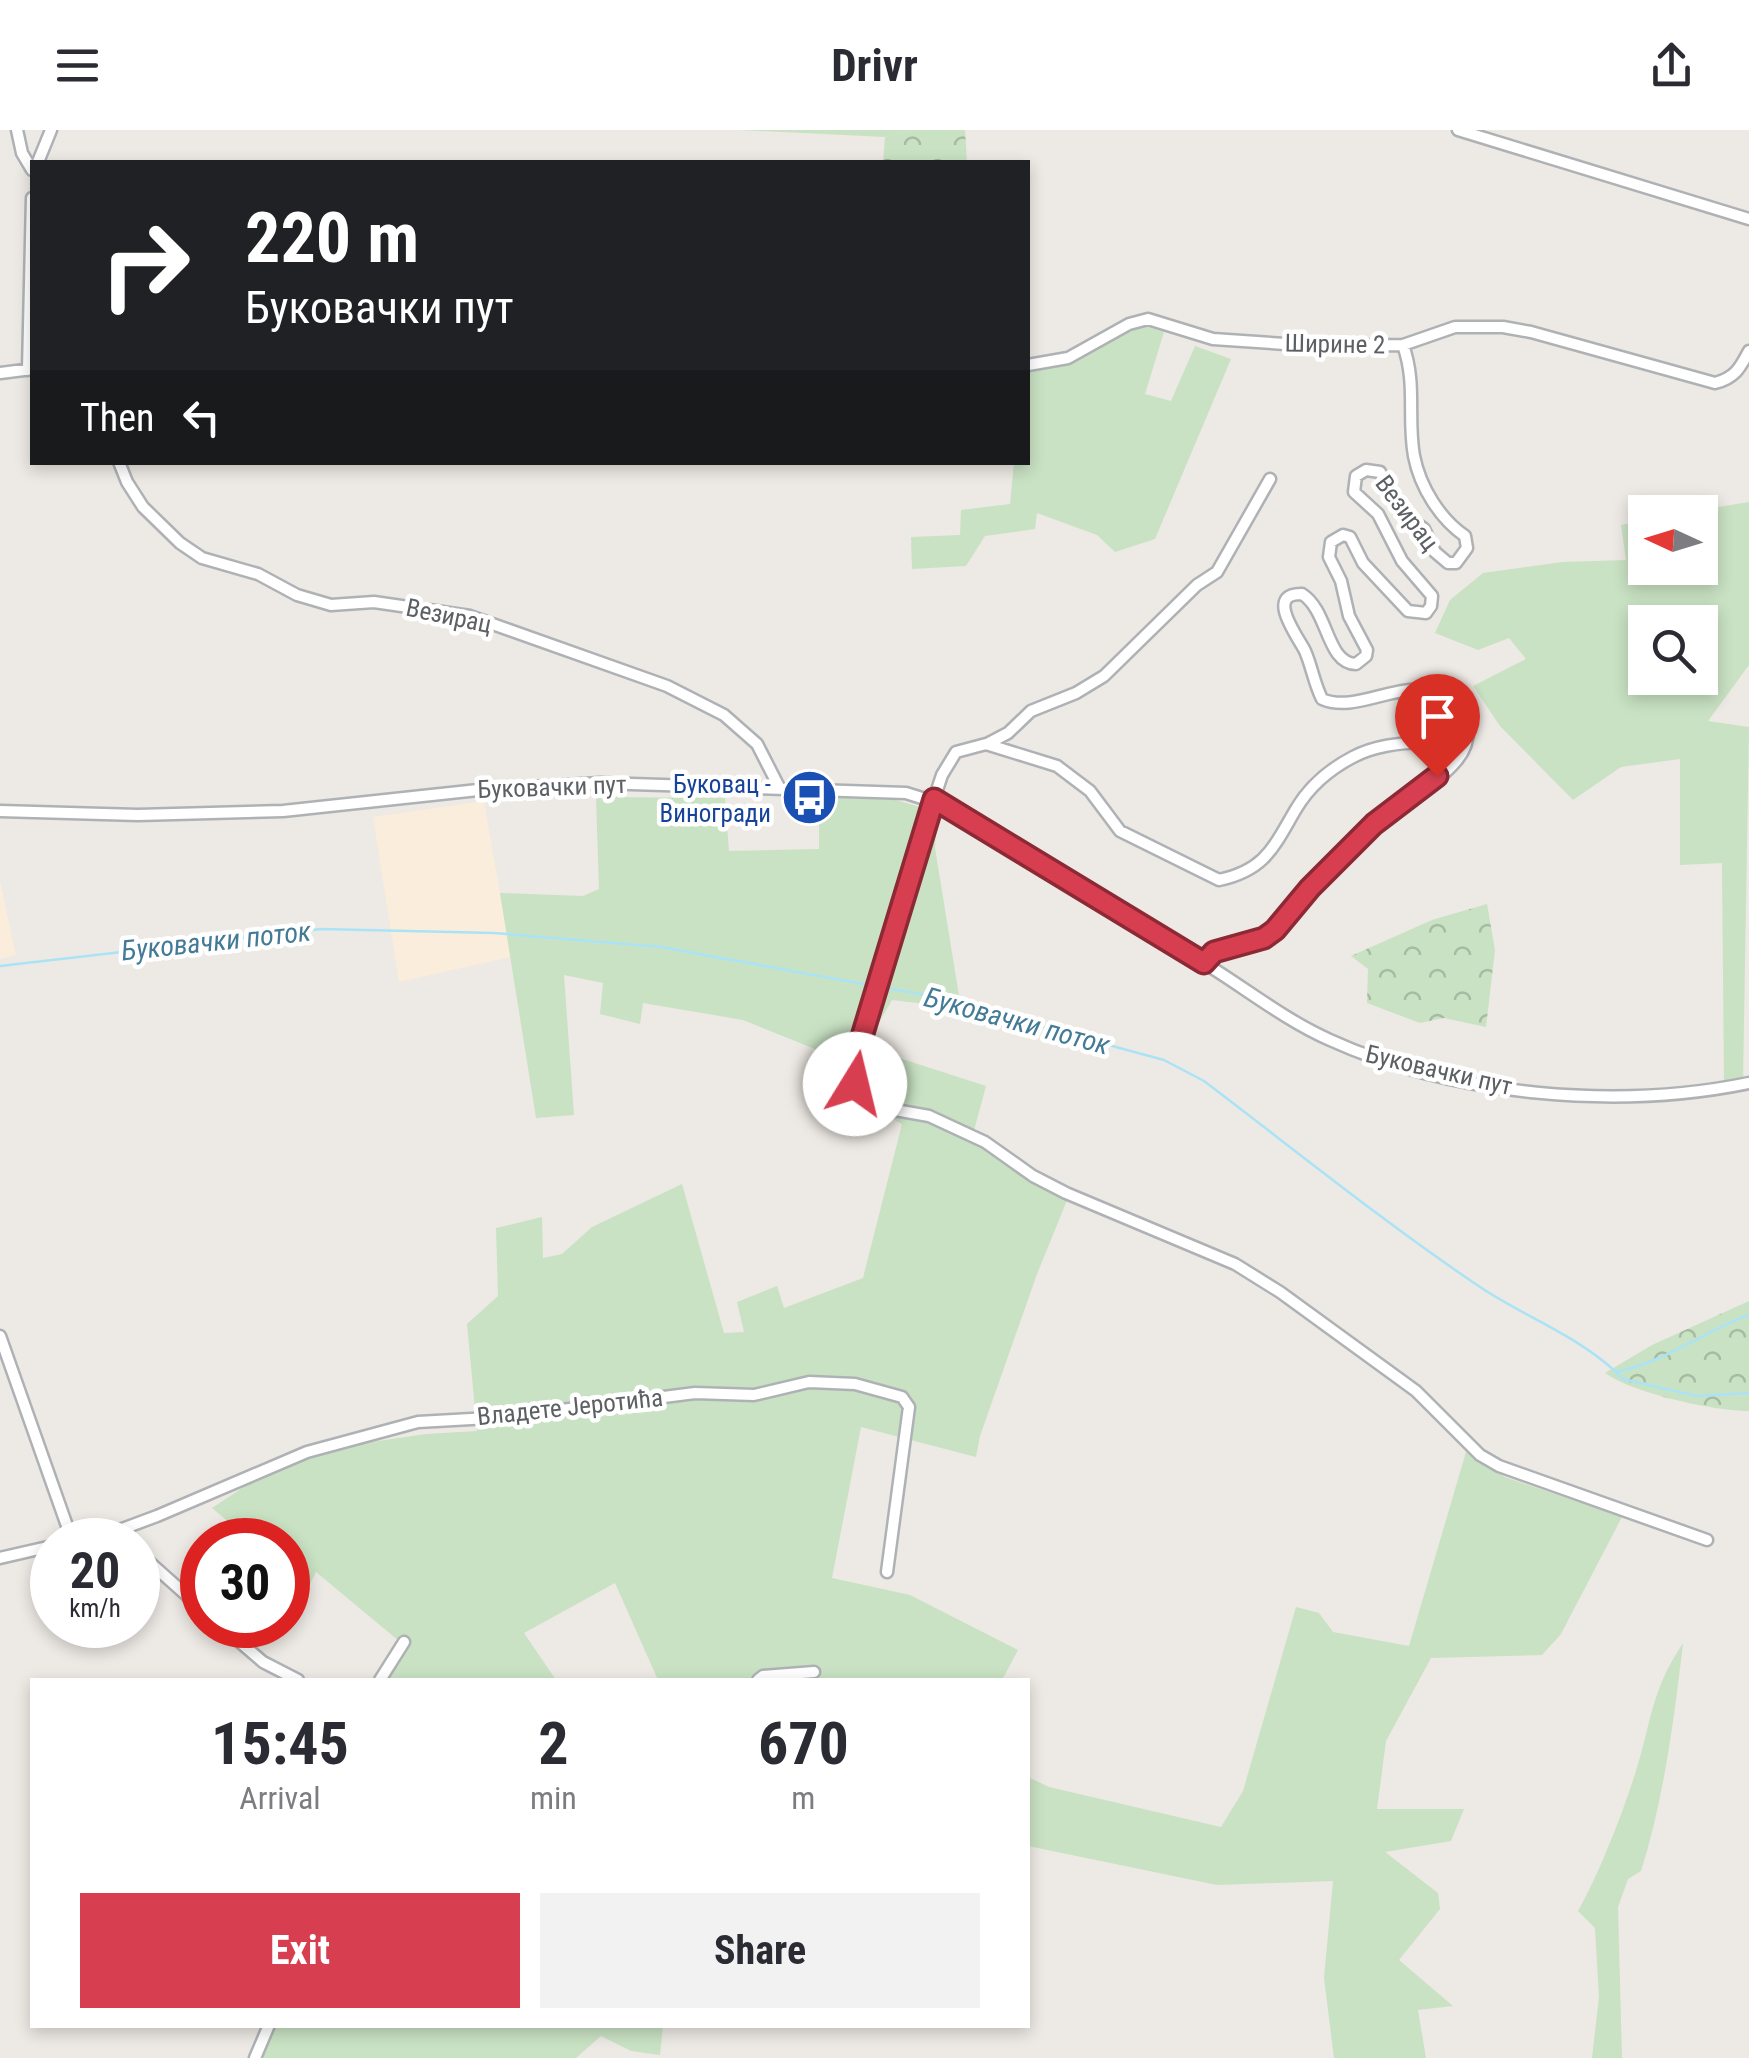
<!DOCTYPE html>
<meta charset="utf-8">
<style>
:root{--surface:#fff;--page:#f2f2f3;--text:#2b2b33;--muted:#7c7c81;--accent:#d73f50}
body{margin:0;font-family:"Roboto Condensed",sans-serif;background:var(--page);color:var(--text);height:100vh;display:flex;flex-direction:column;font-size:38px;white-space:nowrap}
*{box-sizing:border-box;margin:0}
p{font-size:32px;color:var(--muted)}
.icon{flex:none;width:55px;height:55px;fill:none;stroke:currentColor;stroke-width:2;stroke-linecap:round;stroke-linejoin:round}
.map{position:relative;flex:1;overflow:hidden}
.panel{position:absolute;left:30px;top:1548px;width:1000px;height:350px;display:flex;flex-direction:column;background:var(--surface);border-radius:0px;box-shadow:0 5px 15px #0003}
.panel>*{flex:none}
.hud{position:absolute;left:30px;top:30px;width:1000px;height:305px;border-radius:0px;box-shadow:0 5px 15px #0003;background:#202124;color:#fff;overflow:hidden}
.needle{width:65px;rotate:274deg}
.controls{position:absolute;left:1628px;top:365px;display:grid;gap:20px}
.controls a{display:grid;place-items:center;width:90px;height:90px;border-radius:0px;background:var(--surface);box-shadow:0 5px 15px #0003;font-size:50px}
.speed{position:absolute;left:30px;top:1388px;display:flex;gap:20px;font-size:50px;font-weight:700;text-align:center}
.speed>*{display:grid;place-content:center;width:130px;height:130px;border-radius:50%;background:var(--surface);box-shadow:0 5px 15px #0003;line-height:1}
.speed small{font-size:25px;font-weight:400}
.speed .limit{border:15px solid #d22;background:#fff;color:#111}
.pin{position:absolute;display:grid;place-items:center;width:85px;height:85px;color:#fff;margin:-102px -42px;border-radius:50% 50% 50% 0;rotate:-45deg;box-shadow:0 0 10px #0007}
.pin .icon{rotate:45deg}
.me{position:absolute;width:110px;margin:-55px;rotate:9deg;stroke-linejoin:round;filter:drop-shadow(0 0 8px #0008)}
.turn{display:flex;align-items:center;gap:35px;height:210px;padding:0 50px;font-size:45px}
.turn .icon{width:130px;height:130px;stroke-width:2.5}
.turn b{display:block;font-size:70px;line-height:85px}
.then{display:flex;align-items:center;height:95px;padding:0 50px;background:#0003;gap:20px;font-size:38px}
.eta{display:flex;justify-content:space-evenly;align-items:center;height:170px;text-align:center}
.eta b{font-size:60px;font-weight:700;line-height:70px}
.cta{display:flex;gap:20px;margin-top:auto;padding:20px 50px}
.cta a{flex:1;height:115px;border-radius:0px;background:var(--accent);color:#fff;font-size:40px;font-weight:700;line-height:115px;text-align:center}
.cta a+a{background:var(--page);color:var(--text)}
header{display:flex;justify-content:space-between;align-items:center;height:130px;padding:0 50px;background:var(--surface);font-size:45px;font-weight:700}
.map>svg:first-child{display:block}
.commercial{fill:#faeddc}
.green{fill:#c9e2c3;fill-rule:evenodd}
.forest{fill:url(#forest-crowns)}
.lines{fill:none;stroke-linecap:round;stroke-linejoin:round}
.stream{stroke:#abe3f6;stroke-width:2.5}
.minor-casing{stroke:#afb2b5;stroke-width:15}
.minor{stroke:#fff;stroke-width:10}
.route-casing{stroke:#8c2934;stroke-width:25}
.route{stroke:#d73f50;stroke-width:18}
.labels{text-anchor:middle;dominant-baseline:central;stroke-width:9;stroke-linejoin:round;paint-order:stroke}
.street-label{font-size:25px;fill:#5c6063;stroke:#fff}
.transit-label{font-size:25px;fill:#164399;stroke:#fff;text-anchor:end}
.water-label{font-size:28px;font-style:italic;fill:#437b96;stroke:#fff}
</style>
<header><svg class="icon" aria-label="menu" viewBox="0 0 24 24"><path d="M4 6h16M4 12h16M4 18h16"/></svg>Drivr<svg class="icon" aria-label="share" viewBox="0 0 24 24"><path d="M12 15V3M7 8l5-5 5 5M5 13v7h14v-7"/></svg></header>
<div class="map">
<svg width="1749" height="1928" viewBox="0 0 1749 1928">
<defs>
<pattern id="forest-crowns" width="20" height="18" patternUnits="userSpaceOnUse" patternTransform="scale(2.5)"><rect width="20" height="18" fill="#c9e2c3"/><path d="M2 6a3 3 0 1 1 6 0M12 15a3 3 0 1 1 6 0" fill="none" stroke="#a6bba2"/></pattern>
</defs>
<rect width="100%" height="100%" fill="#ede9e4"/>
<path class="commercial" d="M484 671 511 827 399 852 373 687Z
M0 751 16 825 0 829Z"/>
<path class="green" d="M739 0H911L885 7Z
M1138 194 1164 202 1145 264 1171 271 1195 216 1231 229 1155 409 1115 422 1097 405 1037 383 1035 399 985 406 966 436 912 439 911 407 960 405 961 380 1010 374 1014 333 1028 332V241L1072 231Z
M1749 372V535L1708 591 1749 597 1743 951 1724 952 1722 733 1680 735V629L1621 637 1573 670 1500 596 1473 556 1526 529 1509 508 1478 520 1435 503 1450 470 1483 443 1563 432 1626 430 1621 395 1645 390V438H1700V382H1688ZM1645 492H1700V548H1645Z
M819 666 896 670 937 682 935 718 961 878 892 870 865 917 986 956 972 1008 1068 1068 1037 1144 980 1306 976 1327 861 1297 832 1448 910 1465 1018 1520 1002 1550H658L615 1453 524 1503 556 1550H386L405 1516 316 1442 308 1458 288 1441V1410H250L212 1378 274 1337 351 1315 426 1304 477 1301 467 1194 498 1166 496 1098 542 1087 543 1128 562 1124 592 1097 682 1054 724 1203 744 1202 737 1172 777 1156 784 1178 863 1148 902 994 877 980 857 954 860 937 743 890 643 873 640 894 600 884 603 853 564 845 574 985 536 988 500 763 583 766 599 759 596 667 725 668 729 721 819 719Z
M1466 1322 1505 1347 1622 1387 1561 1504 1542 1525 1431 1528 1386 1611 1377 1679H1464L1451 1711 1385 1722 1438 1763 1440 1779 1399 1830 1453 1876 1418 1880 1426 1928H1334L1324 1848 1333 1751 1217 1755 1028 1716V1647L1049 1657 1221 1697 1243 1661 1296 1477 1319 1483 1333 1502 1409 1516Z
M1683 1513C1674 1590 1664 1668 1641 1741L1628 1749 1618 1777 1622 1928H1592L1599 1867 1595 1798 1578 1781C1599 1744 1622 1685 1635 1644 1652 1591 1650 1563 1683 1513Z
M271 1895H663L660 1925 631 1921 601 1906 576 1928H258Z"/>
<path class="forest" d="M911 0H965L967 32H883L885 7Z
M1487 774 1495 820 1486 897 1444 888 1420 893 1367 873 1368 839 1351 826 1432 790Z
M1749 1171V1281C1713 1281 1633 1263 1605 1243L1652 1215Z"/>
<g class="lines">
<path class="stream" d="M0 836 321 799 494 803 661 817 874 856
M881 857 920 864 1164 930 1204 951C1295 1020 1385 1093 1480 1157 1525 1187 1576 1205 1616 1242 1665 1232 1703 1202 1749 1185
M1616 1242 1623 1249 1696 1266 1749 1263"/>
<defs>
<path id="minor" d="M17 0 22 23 32 40
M1458 0 1749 89
M38 32 51 0
M1028 235 1068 228 1129 194 1148 189 1213 209 1315 216 1403 215 1455 197H1503L1531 202 1715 253C1735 248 1740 238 1749 221
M28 240 32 68
M0 243 32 239
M119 332 127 352 143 377 180 413 202 428 258 444 297 465 331 475 374 472 470 486 667 556 724 585 757 614 779 657
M1468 606C1430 615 1388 608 1353 627 1330 639 1309 657 1296 679 1274 716 1266 740 1219 750L1120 701 1090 661 1057 636 986 614 956 622 942 645 934 669 853 936 855 953 863 967 884 978 929 986 985 1012 1033 1046 1066 1063 1235 1134 1280 1162 1416 1261 1480 1325 1499 1336 1707 1410
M987 614 1008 603 1031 581 1076 563 1104 546 1197 455 1217 442 1270 349
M0 681 138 685 283 681 478 660 600 653 906 663 947 676C1031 728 1116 780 1201 831 1244 857 1283 889 1330 910 1453 966 1618 980 1749 953
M1204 833C1223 813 1252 818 1273 802 1287 791 1296 775 1308 762 1327 739 1350 716 1372 696 1398 673 1435 657 1457 630 1471 614 1474 581 1455 569 1410 540 1360 586 1322 569 1314 553 1312 537 1305 521 1298 507 1264 463 1302 464 1329 481 1326 533 1356 534L1366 526 1367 520 1349 486 1341 451 1329 427 1331 412 1343 405 1350 407 1363 433 1408 481 1426 483 1431 476 1432 466 1402 431 1378 384 1354 362 1356 346 1366 340 1380 342 1398 379 1424 399 1435 422 1448 433H1456L1467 418 1465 406C1440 389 1420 357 1414 326 1407 288 1417 254 1403 215
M0 1206 72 1410
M77 1410 114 1402 157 1386 307 1322 418 1292 507 1287 695 1263 754 1265 809 1252 855 1254 902 1267 909 1277 887 1442
M138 1422 202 1479
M0 1428 52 1416
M220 1495 263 1532 298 1550
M380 1550 404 1512
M758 1550 763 1546 814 1542
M255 1928 269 1895"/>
</defs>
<use href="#minor" class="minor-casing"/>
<use href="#minor" class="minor"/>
</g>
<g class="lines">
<defs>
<path id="route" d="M855 954 853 936 934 669 1204 833 1214 822 1264 808 1275 800 1310 758 1374 694 1437 646"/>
</defs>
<use href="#route" class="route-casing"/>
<use href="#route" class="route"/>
</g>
<defs>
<symbol id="bus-disc" viewBox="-11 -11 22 22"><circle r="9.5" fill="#1a4fb4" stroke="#fff"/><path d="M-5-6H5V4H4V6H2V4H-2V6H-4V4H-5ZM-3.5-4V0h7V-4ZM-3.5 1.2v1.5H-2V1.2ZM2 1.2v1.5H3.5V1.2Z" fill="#fff"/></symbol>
</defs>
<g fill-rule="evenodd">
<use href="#bus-disc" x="778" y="636" width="63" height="63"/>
</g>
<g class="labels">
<g class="street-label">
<text transform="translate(1335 214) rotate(1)">Ширине 2</text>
<text transform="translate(1407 383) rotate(53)">Везирац</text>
<text transform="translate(449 486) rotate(12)">Везирац</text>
<text transform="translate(552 657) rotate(-2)">Буковачки пут</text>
<text transform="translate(1439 940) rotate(13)">Буковачки пут</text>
<text transform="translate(570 1277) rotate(-6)">Владете Јеротића</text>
</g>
<g class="transit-label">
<text x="771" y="654">Буковац -<tspan x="771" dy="29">Виногради</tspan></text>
</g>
<g class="water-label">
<text transform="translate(216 811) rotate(-6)">Буковачки поток</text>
<text transform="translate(1017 891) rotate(15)">Буковачки поток</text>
</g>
</g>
</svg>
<div class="controls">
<a><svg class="needle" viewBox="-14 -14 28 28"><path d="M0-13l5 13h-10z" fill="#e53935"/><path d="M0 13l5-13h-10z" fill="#7c7c81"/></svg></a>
<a><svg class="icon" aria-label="search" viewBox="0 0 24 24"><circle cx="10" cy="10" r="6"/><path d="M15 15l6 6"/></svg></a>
</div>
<div class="speed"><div>20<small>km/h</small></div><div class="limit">30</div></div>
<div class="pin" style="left:1437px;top:646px;background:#d93025"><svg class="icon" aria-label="arrive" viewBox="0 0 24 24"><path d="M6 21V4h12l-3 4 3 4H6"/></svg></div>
<svg class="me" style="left:855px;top:954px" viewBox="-20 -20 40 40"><circle r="19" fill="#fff"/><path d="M0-13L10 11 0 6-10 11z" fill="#d73f50"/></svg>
<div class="hud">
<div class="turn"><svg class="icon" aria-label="right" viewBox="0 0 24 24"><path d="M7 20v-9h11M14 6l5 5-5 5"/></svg><div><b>220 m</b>Буковачки пут</div></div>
<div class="then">Then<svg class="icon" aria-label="left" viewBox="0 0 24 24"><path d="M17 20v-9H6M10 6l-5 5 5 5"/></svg></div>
</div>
<section class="panel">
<div class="eta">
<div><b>15:45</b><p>Arrival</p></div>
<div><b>2</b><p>min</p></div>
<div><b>670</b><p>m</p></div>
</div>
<div class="cta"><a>Exit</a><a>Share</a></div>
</section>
</div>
